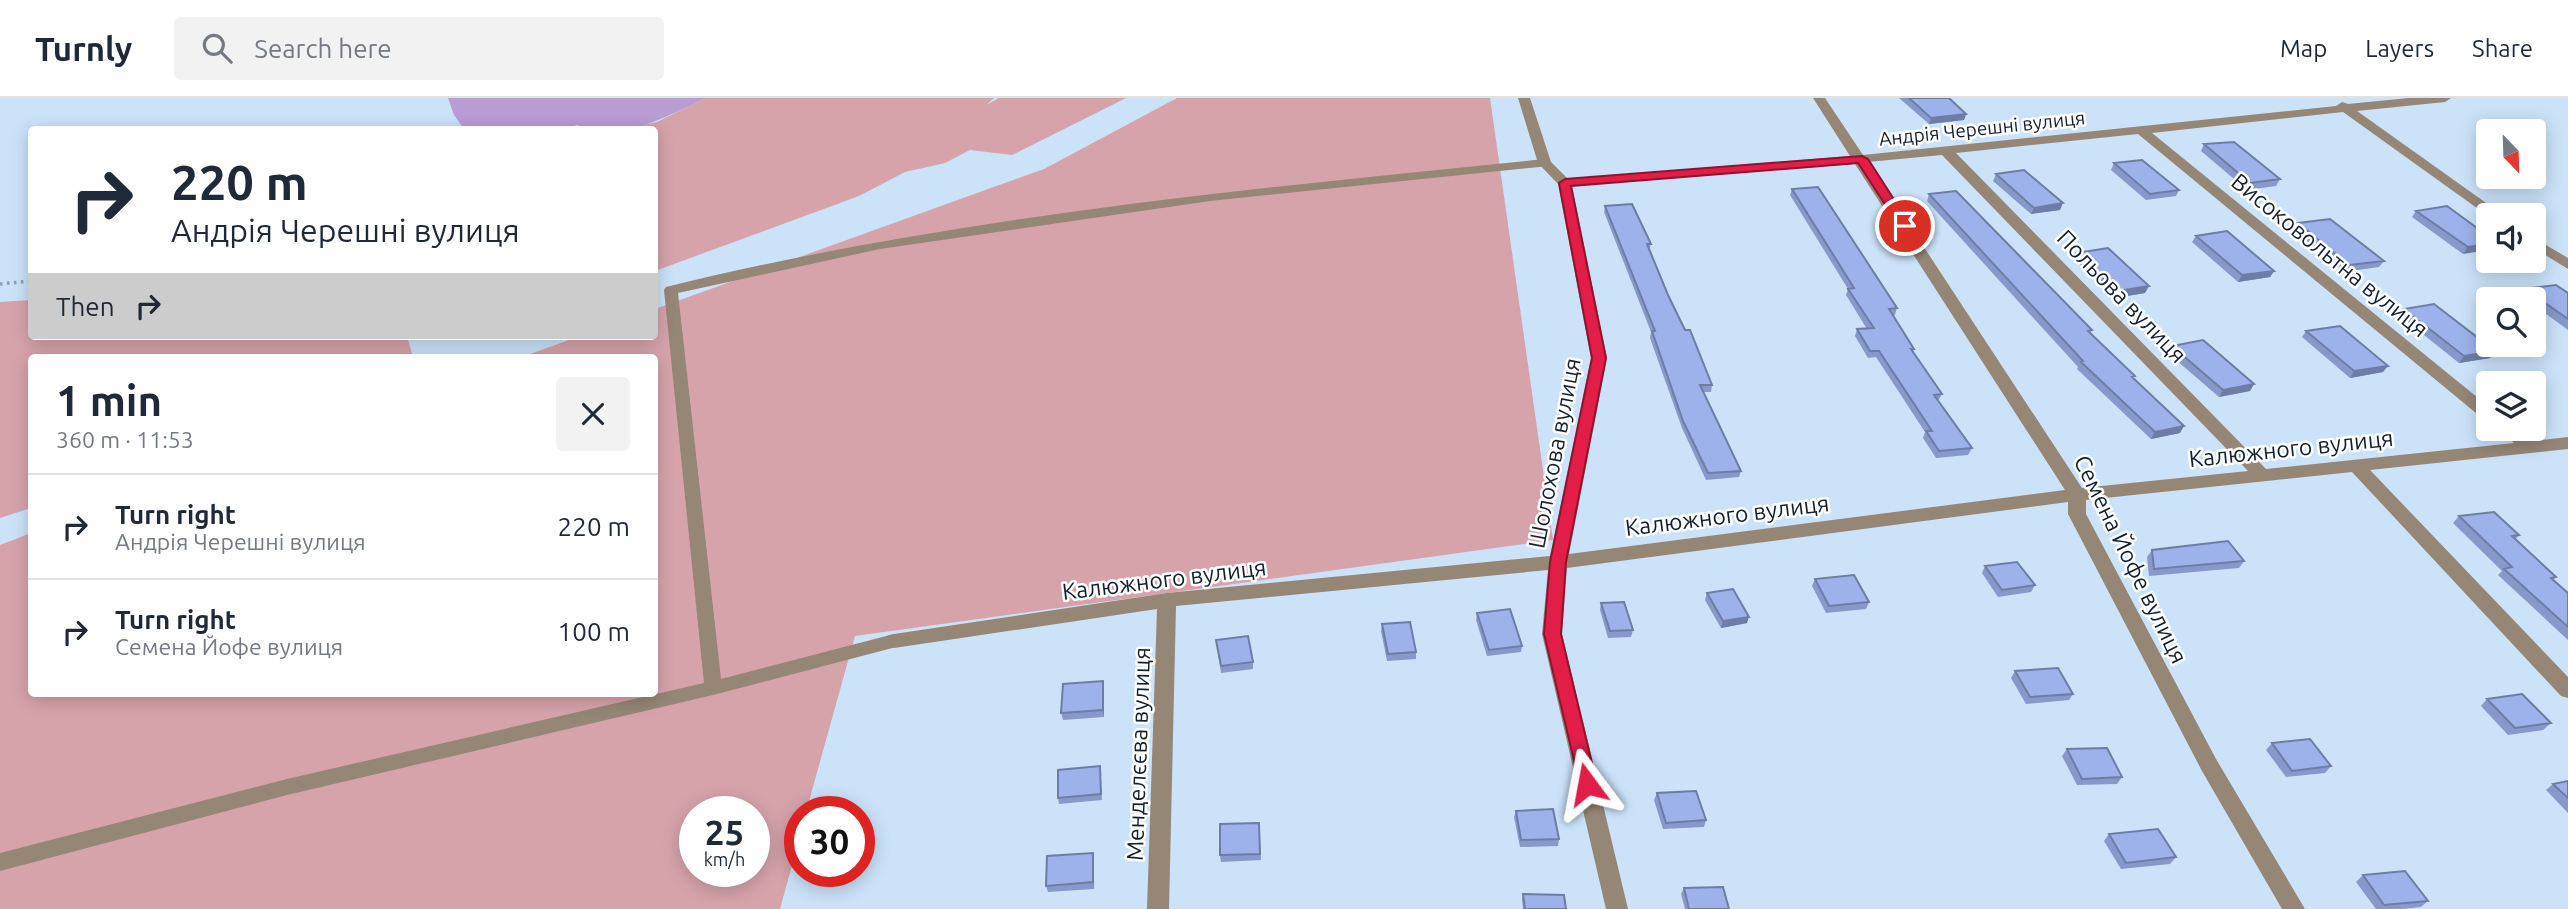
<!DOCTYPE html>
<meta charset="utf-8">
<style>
:root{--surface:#fff;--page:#f2f2f3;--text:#1f2937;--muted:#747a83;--line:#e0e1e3}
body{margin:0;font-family:Ubuntu,sans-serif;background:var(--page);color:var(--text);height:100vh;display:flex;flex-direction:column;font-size:26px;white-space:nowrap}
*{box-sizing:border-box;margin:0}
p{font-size:23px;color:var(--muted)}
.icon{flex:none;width:38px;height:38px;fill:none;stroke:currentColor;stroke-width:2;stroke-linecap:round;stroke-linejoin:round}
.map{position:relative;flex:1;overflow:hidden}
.details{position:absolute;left:28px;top:256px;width:630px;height:343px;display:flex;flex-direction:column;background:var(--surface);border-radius:7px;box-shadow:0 4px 18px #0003}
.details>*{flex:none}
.hud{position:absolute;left:28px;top:28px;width:630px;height:214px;border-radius:7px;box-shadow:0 4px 18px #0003;background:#fff;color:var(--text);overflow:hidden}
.needle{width:46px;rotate:157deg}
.controls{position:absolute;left:2476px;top:21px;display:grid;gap:14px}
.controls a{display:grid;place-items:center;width:70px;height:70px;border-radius:7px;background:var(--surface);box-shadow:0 4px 18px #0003;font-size:35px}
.speed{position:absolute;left:679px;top:698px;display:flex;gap:14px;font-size:35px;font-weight:700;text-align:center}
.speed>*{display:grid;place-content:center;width:91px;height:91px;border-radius:50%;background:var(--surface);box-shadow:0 4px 18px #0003;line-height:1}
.speed small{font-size:18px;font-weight:400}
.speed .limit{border:10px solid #d22;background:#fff;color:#111}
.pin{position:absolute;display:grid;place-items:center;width:60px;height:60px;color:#fff;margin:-30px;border:4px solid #fff;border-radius:50%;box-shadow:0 2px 7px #0007}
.me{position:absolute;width:77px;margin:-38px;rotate:347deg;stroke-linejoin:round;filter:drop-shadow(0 0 5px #0008)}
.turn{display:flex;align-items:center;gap:24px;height:147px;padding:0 28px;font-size:32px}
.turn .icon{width:91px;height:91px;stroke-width:2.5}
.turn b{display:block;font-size:49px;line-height:60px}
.then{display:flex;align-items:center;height:66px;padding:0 28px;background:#0003;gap:14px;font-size:26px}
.round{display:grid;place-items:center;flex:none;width:74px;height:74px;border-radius:7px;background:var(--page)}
.head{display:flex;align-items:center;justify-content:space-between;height:119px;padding:0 28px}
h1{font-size:42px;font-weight:700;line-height:52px}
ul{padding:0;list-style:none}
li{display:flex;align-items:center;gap:21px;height:105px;padding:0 28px;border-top:2px solid var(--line)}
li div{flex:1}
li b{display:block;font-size:26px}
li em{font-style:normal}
header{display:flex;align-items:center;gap:42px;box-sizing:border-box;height:98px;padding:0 35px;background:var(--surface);border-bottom:2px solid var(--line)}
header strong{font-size:33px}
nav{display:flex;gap:38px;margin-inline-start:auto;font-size:24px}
.search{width:490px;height:63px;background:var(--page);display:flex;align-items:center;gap:18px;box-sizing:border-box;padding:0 24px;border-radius:7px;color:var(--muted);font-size:26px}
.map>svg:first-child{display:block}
.green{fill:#d6a3ab;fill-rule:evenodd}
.water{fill:#b99cd3}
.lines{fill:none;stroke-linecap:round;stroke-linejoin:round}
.path{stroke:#8ca0b4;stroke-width:3.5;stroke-dasharray:2.5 4.5;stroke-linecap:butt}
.service{fill:#968676;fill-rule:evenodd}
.minor{fill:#968676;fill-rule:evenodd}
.wall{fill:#8799ca}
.shaded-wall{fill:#6e7da4}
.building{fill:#9db2eb;stroke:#6e7da4;stroke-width:2}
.route{fill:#e11d48;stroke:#92132f;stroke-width:2}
.labels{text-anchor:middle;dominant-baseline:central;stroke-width:5;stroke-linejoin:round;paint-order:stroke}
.far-street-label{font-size:19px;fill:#13212f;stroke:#fff}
.street-label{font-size:23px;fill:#13212f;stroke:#fff}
</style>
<header>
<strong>Turnly</strong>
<div class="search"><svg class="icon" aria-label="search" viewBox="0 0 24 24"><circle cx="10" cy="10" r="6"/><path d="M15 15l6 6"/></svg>Search here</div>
<nav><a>Map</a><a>Layers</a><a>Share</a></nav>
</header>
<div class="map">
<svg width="2568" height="811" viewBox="0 0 2568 811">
<rect width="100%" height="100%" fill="#cbe2f9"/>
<path class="green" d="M705 0H994L986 7 999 0H1126L1012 57 970 52 945 65 905 74 859 98 655 173 654 32H620L657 24Z
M1177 0H1490L1553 442 855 538 806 714H800V738L780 811H0V447L31 435 32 595H654V259H522L580 238H654L655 211 1044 71ZM695 714H754V774H695Z
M31 202 32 238H407L413 259H32L31 410 0 420V204Z"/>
<path class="water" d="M448 0H705C669 18 618 46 577 27L564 32 464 31 454 17Z"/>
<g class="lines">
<path class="path" d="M0 186 32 183"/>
<path class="service" d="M1545 61 1549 62V68L1210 103 880 151 678 195 721 581 894 536 900 538 903 543 900 548 713 597 287 697 0 773V755L287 681 704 585 664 192 666 189C954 118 1251 91 1545 61Z"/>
<path class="minor" d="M1518 0H1530L1551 64 1568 81 1850 58 1813 0H1825L1863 57 2336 8 2342 4 2348 6 2409 0H2451L2445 4 2357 13 2503 117 2488 118 2343 14 2152 35 2488 308V321L2482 320 2138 36 1956 55 2266 371 2514 345 2499 331H2518L2533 343 2568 339V351L2370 372 2568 579V600L2561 598 2352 374 2086 402V416L2216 661 2305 811H2282L2202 673 2068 416V404L1567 470 1562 536 1628 811H1606L1542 536 1548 472 1176 508 1169 811H1147L1157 511 894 550 887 548 884 543 887 538 894 536 1167 495 1550 458 1591 260 1558 86 1538 65ZM1942 57 2248 373 2082 390 1868 64ZM1855 66 2065 392 1569 456 1607 260 1572 88Z
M2534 140 2568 160V171L2534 150Z"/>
</g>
<path class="wall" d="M1899 0H1949L1966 16 1964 22 1929 26Z
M2204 46 2280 81 2276 88 2247 92 2201 53Z
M2114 65 2179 92 2176 98 2146 102 2111 72Z
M1996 76 2060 112 2031 116 1993 83Z
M1792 91 1897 210 1895 217H1893L1914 251 1913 254 1942 296 1938 303 1972 350 1968 357 1936 360 1923 340 1925 334 1876 259 1868 260 1855 238 1857 231H1867L1846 197 1848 191 1790 97Z
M1929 96 2092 232 2090 235 2180 335 2151 341 2077 271 2078 269 1927 103Z
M1605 108 1651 146 1649 152 1668 197 1712 287 1711 294H1703L1741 373 1739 379 1706 382 1682 330 1650 240 1651 234 1604 114Z
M2416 113 2488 138 2463 156 2412 119Z
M2298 125 2384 163 2379 169 2344 174 2294 132Z
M2196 138 2274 173 2270 179 2238 184 2192 144Z
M2077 155 2145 195 2115 200 2074 161Z
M2525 191 2568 195V232L2534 207V201H2526L2520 197Z
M2404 211 2495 253 2490 260 2459 265 2399 217Z
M2306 233 2383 274 2350 280 2302 239Z
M2172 248 2254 286 2250 293 2219 299 2168 255Z
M2459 418 2519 437 2515 442 2556 479 2553 482 2568 495V542L2498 477 2502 473 2453 425Z
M2152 452 2244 463 2239 470 2149 478 2147 459Z
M1985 468 2035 487 2031 494 1998 499 1982 475Z
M1815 481 1869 504 1866 511 1826 515 1812 488Z
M1707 495 1747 525 1721 530 1705 502Z
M1601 505 1633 532 1631 539 1608 540 1600 512Z
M1477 515 1522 548 1521 554 1487 558 1476 522Z
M1382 526 1416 554V561L1387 563 1381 533Z
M1216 542 1253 564V571L1221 575Z
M2015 573 2073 596 2069 602 2026 606 2011 580Z
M1103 583 1104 590V619L1063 622 1061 615Z
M2487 601 2551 625 2543 632 2508 637 2481 608Z
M2272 645 2331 668 2325 675 2286 679 2266 652Z
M2067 651 2122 679 2117 686 2077 687 2062 658Z
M1100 668 1102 702 1059 706 1058 700Z
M2568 683V715L2546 692 2553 686Z
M1657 695 1706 722 1704 729 1663 731 1654 702Z
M1516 713 1559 741 1558 748 1520 749 1514 719Z
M1259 725 1261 762 1221 764 1220 757Z
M2109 736 2176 759 2170 766 2121 771 2104 743Z
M1093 755 1094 761V791L1048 794 1046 788Z
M2363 777 2428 803 2421 809 2401 811H2376L2356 784Z
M1684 790 1729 811H1685L1681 796Z
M1523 796 1566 811H1523L1522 802Z"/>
<path class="shaded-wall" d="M1966 16 1964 22 1929 26 1931 20Z
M2063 105 2060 112 2031 116 2034 110Z
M2488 146V152L2463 156 2468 149Z
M2274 173 2270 179 2238 184 2242 177Z
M2149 188 2145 195 2115 200 2118 193Z
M2495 253 2490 260 2459 265 2464 258Z
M2388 268 2383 274 2350 280 2354 273Z
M2254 286 2250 293 2219 299 2223 292Z
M2184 328 2180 335 2151 341 2155 334Z
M1749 519 1747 525 1721 530 1723 523Z
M1103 583 1104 590V619L1103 612Z
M1093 755 1094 761V791L1093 784Z"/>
<path class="building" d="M1909 0H1949L1966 16 1931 20Z
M2234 44 2280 81 2250 85 2204 46Z
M2142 62 2179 92 2150 96 2114 65Z
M2024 72 2063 105 2034 110 1996 76Z
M1818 89 1897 210 1889 211 1914 251H1911L1942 296 1934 297 1972 350 1939 353 1926 333H1932L1879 253H1870L1857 231 1874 230 1848 191 1854 190 1792 91Z
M1956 93 2092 232 2088 233 2135 278 2132 279 2184 328 2155 334 2081 264 2083 263 1929 96Z
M1632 106 1651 146H1647L1668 197 1685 232H1690L1712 287H1700L1741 373 1708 375 1683 323 1652 233H1655L1605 108Z
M2447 108 2488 138V146L2468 149 2416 113Z
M2330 121 2384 163 2349 167 2298 125Z
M2227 133 2274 173 2242 177 2196 138Z
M2108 150 2149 188 2118 193 2077 155Z
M2556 187 2568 195V221L2525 191Z
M2434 206 2495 253 2464 258 2404 211Z
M2340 228 2388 268 2354 273 2306 233Z
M2203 242 2254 286 2223 292 2172 248Z
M2494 414 2519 437 2512 438 2556 479 2551 480 2568 495V529L2504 471 2512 469 2459 418Z
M2228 443 2244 463 2154 471 2152 452Z
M2017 464 2035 487 2002 492 1985 468Z
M1854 477 1869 504 1829 508 1815 481Z
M1733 491 1749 519 1723 523 1707 495Z
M1624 504 1633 532 1610 533 1601 505Z
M1510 511 1522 548 1489 552 1477 515Z
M1410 524 1416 554 1388 556 1382 526Z
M1248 538 1253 564 1221 568 1216 542Z
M2058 570 2073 596 2030 599 2015 573Z
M1103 583V612L1061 615 1063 586Z
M2522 596 2551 625 2515 630 2487 601Z
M2310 641 2331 668 2292 673 2272 645Z
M2107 650 2122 679 2082 681 2067 651Z
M1100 668 1101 696 1058 700V672Z
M2568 683V700L2553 686Z
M1696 693 1706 722 1666 725 1657 695Z
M1553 711 1559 741 1521 742 1516 713Z
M1259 725 1260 756 1220 757V726Z
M2158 731 2176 759 2126 765 2109 736Z
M1093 755V784L1046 788 1047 758Z
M2405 773 2428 803 2384 807 2363 777Z
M1723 789 1729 811H1689L1684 790Z
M1523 796 1564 797 1566 811H1525Z"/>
<path class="route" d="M1862 58 1868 61 1911 128 1910 131H1901L1858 65 1571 88 1606 260 1566 464 1561 536 1597 686 1594 692 1587 694 1581 692 1544 536 1550 464 1592 260 1559 85 1565 81Z"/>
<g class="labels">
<g class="far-street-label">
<text transform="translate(1982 30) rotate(-6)">Андрія Черешні вулиця</text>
</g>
<g class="street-label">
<text transform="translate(2330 157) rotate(39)">Високовольтна вулиця</text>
<text transform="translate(2122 198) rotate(46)">Польова вулиця</text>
<text transform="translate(2291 350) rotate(-6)">Калюжного вулиця</text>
<text transform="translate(1554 355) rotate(-79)">Шолохова вулиця</text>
<text transform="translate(1727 417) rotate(-7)">Калюжного вулиця</text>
<text transform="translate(2131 461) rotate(64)">Семена Йофе вулиця</text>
<text transform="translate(1164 481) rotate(-7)">Калюжного вулиця</text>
<text transform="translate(1138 656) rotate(-88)">Менделєєва вулиця</text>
</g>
</g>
</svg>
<div class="controls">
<a><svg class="needle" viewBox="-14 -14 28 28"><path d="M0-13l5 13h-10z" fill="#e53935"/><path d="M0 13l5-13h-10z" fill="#747a83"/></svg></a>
<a><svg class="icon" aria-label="sound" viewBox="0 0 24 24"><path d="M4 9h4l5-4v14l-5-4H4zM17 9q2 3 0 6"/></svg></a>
<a><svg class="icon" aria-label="search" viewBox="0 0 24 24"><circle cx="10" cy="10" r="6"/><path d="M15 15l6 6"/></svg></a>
<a><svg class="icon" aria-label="layers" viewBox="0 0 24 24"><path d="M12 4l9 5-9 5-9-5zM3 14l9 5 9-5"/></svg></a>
</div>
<div class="speed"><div>25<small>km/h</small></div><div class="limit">30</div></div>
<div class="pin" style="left:1905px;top:128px;background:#d93025"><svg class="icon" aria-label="arrive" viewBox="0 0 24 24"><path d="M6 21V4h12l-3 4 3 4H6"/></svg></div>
<svg class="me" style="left:1587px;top:686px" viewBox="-20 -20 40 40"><path d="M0-17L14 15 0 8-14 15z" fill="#e11d48" stroke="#fff" stroke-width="4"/></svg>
<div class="hud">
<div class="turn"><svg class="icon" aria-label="right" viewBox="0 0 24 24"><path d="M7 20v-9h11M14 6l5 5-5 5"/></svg><div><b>220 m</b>Андрія Черешні вулиця</div></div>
<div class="then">Then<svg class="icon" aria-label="right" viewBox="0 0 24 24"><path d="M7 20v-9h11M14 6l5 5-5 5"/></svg></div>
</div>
<section class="details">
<div class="head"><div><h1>1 min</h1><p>360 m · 11:53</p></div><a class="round"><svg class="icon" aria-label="close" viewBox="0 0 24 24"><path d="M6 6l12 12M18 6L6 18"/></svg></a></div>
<ul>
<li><svg class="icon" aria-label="right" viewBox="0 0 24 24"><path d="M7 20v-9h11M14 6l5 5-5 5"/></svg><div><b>Turn right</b><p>Андрія Черешні вулиця</p></div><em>220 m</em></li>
<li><svg class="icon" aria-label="right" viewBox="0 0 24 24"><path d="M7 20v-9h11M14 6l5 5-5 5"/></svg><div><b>Turn right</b><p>Семена Йофе вулиця</p></div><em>100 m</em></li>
</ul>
</section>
</div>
